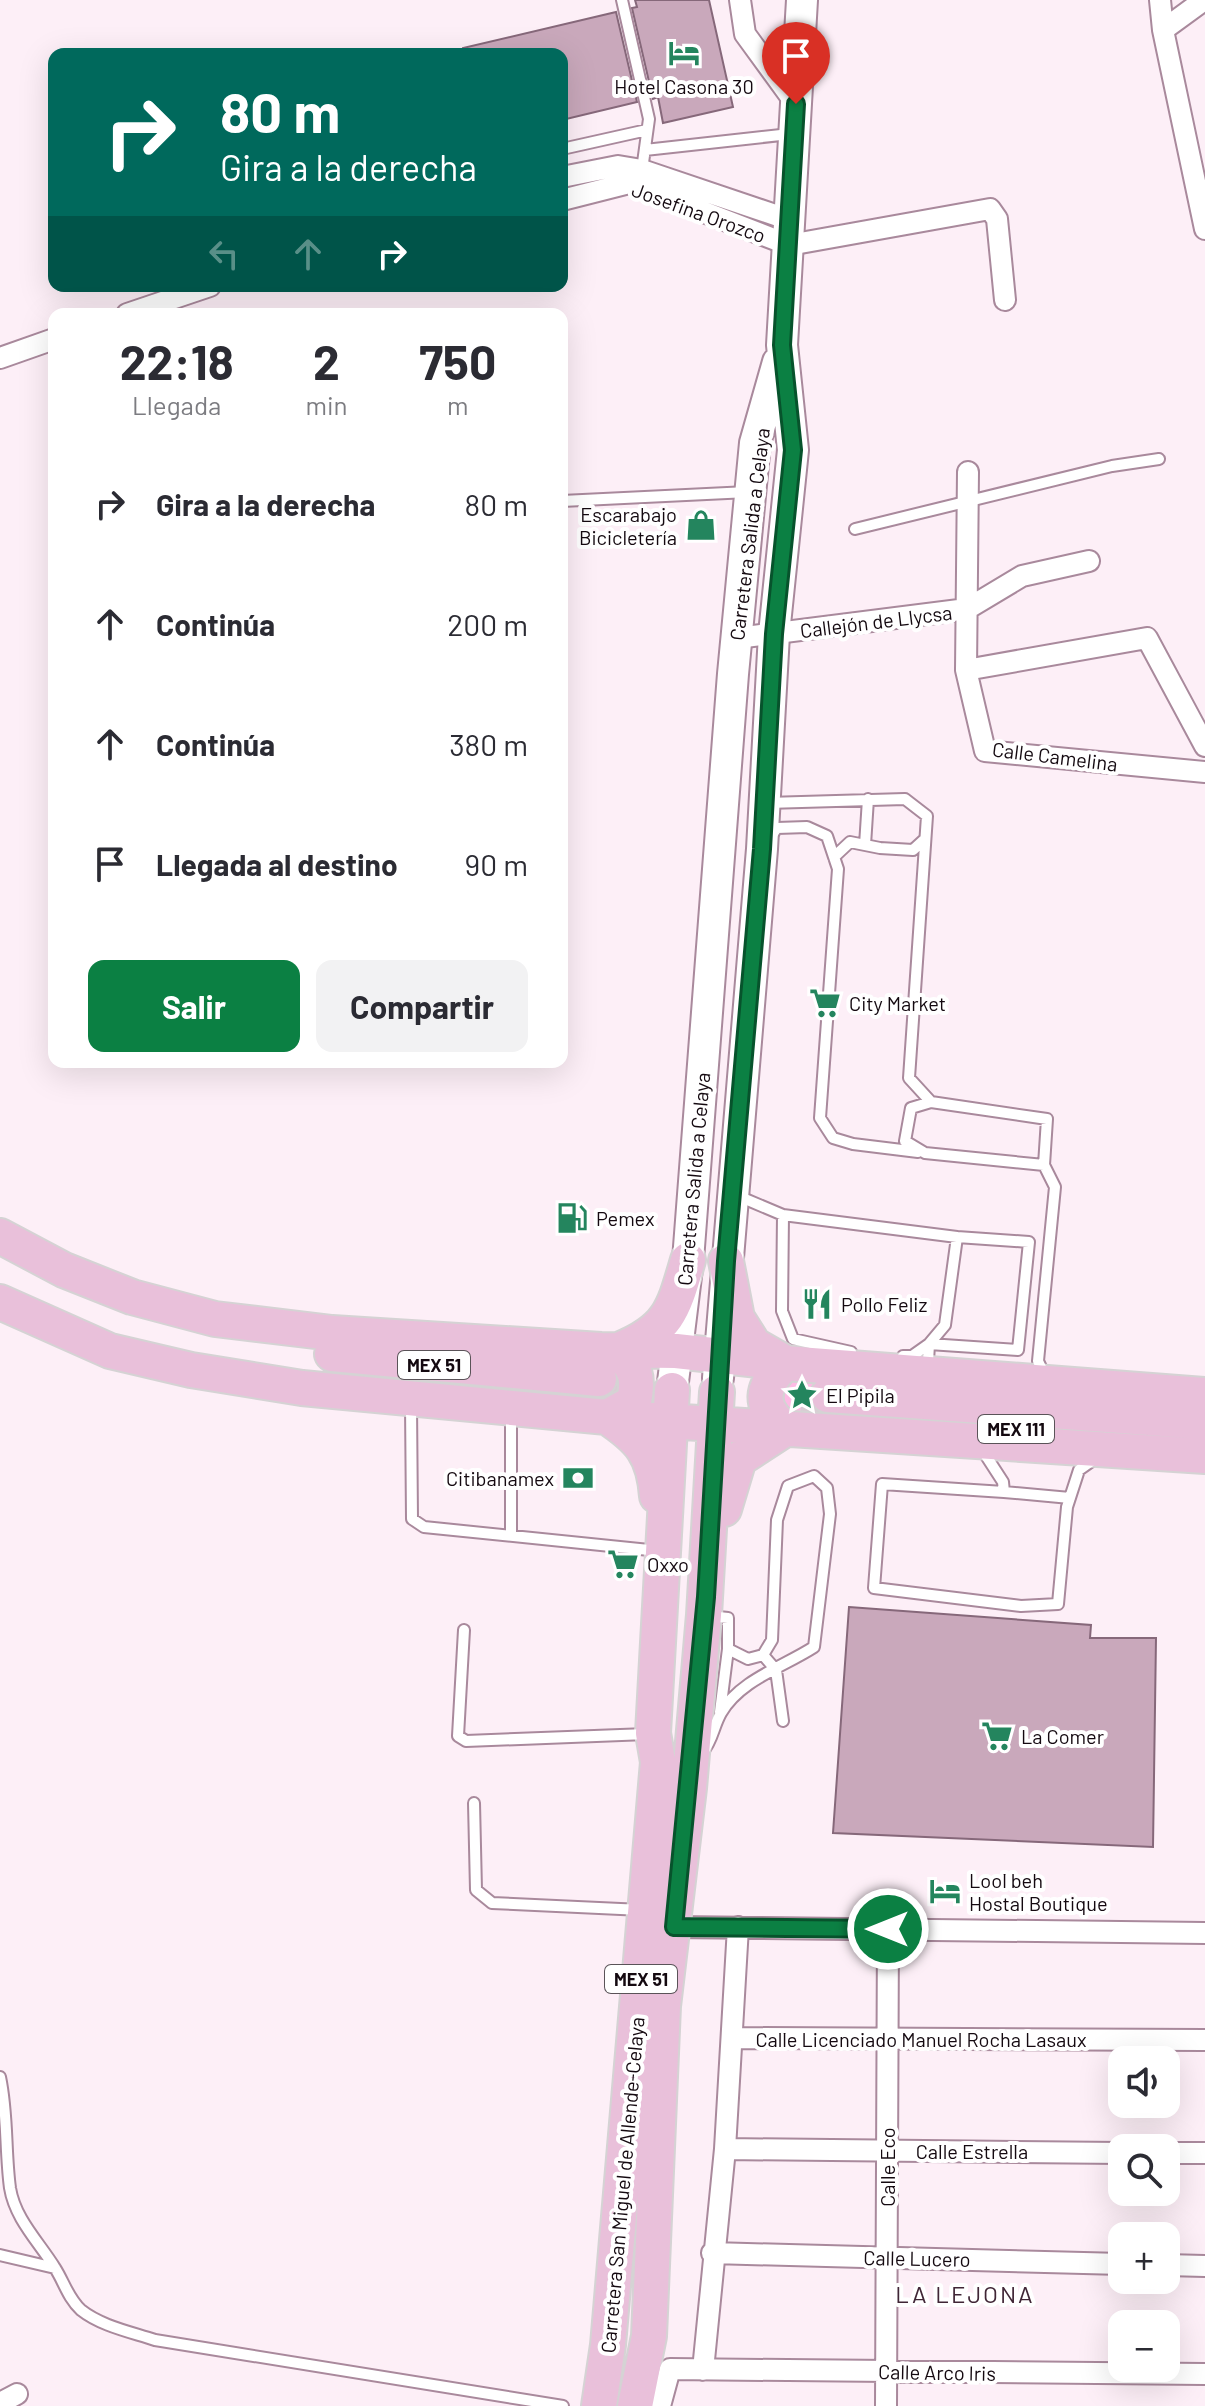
<!DOCTYPE html>
<html lang="es">
<meta charset="utf-8">
<style>
:root{--surface:#fff;--page:#f2f2f3;--text:#2b2b33;--muted:#7c7c81;--accent:#0b8043}
body{margin:0;font-family:Barlow,sans-serif;background:var(--page);color:var(--text);height:100vh;display:flex;flex-direction:column;font-size:30px;white-space:nowrap}
*{box-sizing:border-box;margin:0}
p{font-size:26px;color:var(--muted)}
.icon{flex:none;width:44px;height:44px;fill:none;stroke:currentColor;stroke-width:2;stroke-linecap:round;stroke-linejoin:round}
.map{position:relative;flex:1;overflow:hidden}
.side{position:absolute;left:48px;top:308px;width:520px;height:760px;display:flex;flex-direction:column;background:var(--surface);border-radius:16px;box-shadow:0 8px 32px #0002}
.side>*{flex:none}
.guide{position:absolute;left:48px;top:48px;width:520px;height:244px;border-radius:16px;box-shadow:0 8px 32px #0002;background:#00695c;color:#fff;overflow:hidden}
.buttons{position:absolute;left:1108px;top:2046px;display:grid;gap:16px}
.buttons a{display:grid;place-items:center;width:72px;height:72px;border-radius:16px;background:var(--surface);box-shadow:0 8px 32px #0002;font-size:40px}
.pin{position:absolute;display:grid;place-items:center;width:68px;height:68px;color:#fff;margin:-82px -34px;border-radius:50% 50% 50% 0;rotate:-45deg;box-shadow:0 0 8px #0007}
.pin .icon{rotate:45deg}
.me{position:absolute;width:88px;margin:-44px;rotate:270deg;stroke-linejoin:round;filter:drop-shadow(0 0 6px #0008)}
.turn{display:flex;align-items:center;gap:28px;height:168px;padding:0 40px;font-size:36px}
.turn .icon{width:104px;height:104px;stroke-width:2.5}
.turn b{display:block;font-size:56px;line-height:68px}
.lanes{display:flex;align-items:center;height:76px;padding:0 40px;background:#0003;justify-content:center;gap:40px;direction:ltr}
.lanes .off{opacity:.35}
.eta{display:flex;justify-content:space-evenly;align-items:center;height:136px;text-align:center}
.eta b{font-size:48px;font-weight:700;line-height:56px}
.action{display:flex;gap:16px;margin-top:auto;padding:16px 40px}
.action a{flex:1;height:92px;border-radius:16px;background:var(--accent);color:#fff;font-size:32px;font-weight:700;line-height:92px;text-align:center}
.action a+a{background:var(--page);color:var(--text)}
ul{padding:0;list-style:none}
li{display:flex;align-items:center;gap:24px;height:120px;padding:0 40px}
li div{flex:1}
li b{display:block;font-size:30px}
li em{font-style:normal}
.map>svg:first-child{display:block}
.green{fill:#fdbbe4}
.building{fill:#c9a8bb;stroke:#86687a;stroke-width:2}
.lines{fill:none;stroke-linecap:round;stroke-linejoin:round}
.primary-tunnel{stroke:#daccd4;stroke-width:34;stroke-dasharray:34 17;stroke-linecap:butt}
.service-casing{stroke:#a9899c;stroke-width:14}
.minor-casing{stroke:#a9899c;stroke-width:24}
.secondary-casing{stroke:#a9899c;stroke-width:34}
.primary-casing{stroke:#d5d3d4;stroke-width:38}
.service{stroke:#fff;stroke-width:10}
.minor{stroke:#fff;stroke-width:20}
.secondary{stroke:#fff;stroke-width:30}
.primary{stroke:#e9c0da;stroke-width:34}
.route-casing{stroke:#07532c;stroke-width:20}
.route{stroke:#0b8043;stroke-width:14}
.labels{text-anchor:middle;dominant-baseline:central;stroke-width:8;stroke-linejoin:round;paint-order:stroke}
.shield{fill:#fff;stroke:#5a5358;stroke-width:2}
.shield-label{font-size:18px;font-weight:bold;fill:#140910}
.poi-label{font-size:20px;fill:#140910;stroke:#fff;text-anchor:start}
.street-label{font-size:20px;fill:#140910;stroke:#fff}
.quarter-label{font-size:24px;letter-spacing:2px;fill:#402636;stroke:#fff}
</style>
<div class="map">
<svg width="1205" height="2406" viewBox="0 0 1205 2406">
<rect width="100%" height="100%" fill="#fdeff7"/>
<path class="green" d="M819 1374 818 1417 784 1416 776 1383Z"/>
<path class="building" d="M635 0H709L733 107 663 123 658 97 653 99 632 8 637 7Z
M616 12 637 102 562 120V54H463V48Z
M849 1607 1091 1625 1090 1638H1156L1153 1847 833 1833Z"/>
<g class="lines">
<path class="primary-tunnel" d="M597 1395 827 1415"/>
<defs>
<path id="service" d="M622 0 649 119 642 170
M562 149 647 130
M645 150 790 134
M562 501 748 492
M855 529 1112 466 1159 459
M767 803 905 799 927 816 909 1078 931 1102
M770 838 777 828 807 827 827 836 838 869 820 1118 833 1138 853 1144 918 1152
M865 845 868 799
M834 857 850 842 880 848 913 850 925 839
M1044 1165 925 1153 905 1141 911 1108 931 1102 1047 1119 1044 1165 1055 1187 1038 1361 1045 1376
M738 1196 783 1215 957 1237 1029 1242 1018 1350 929 1344 912 1356H903
M783 1215 782 1311 793 1339 851 1352
M932 1366 928 1362 929 1344 945 1325 957 1237
M411 1405 412 1519 424 1527 659 1551
M981 1448 1003 1482 1004 1492 882 1484 874 1588 1021 1606 1058 1604 1067 1507 1079 1470 1096 1458
M1004 1492 1070 1498
M511 1535V1413
M464 1630 458 1736 466 1741 647 1734
M763 1655 776 1670 783 1721
M720 1712 728 1649
M702 1753C713 1740 713 1727 721 1713 740 1680 783 1667 814 1647L830 1514 827 1488 814 1476 788 1486 777 1520 772 1640 763 1655 748 1659 728 1649V1618L709 1616
M474 1803 476 1890 492 1903 642 1910
M0 2077C8 2114 5 2151 10 2188 15 2219 39 2242 55 2268 64 2282 68 2298 81 2310 101 2326 131 2332 155 2340L563 2406
M0 2255 55 2268"/>
<path id="minor" d="M740 0 745 34 796 104
M1160 0 1163 30 1205 229
M1163 30 1204 0
M562 177 618 166 642 170 790 220
M562 200 629 183 789 245 990 209 997 219 1005 300
M127 314 210 286
M0 358 54 339
M968 472 966 670 985 751 1205 772
M737 638 967 609 1022 576 1089 561
M966 670 1147 638 1205 746
M674 1927 1205 1933
M733 2038 1205 2040
M725 2149 1122 2153
M1166 2153H1205
M712 2253 1122 2264
M1166 2265 1205 2266
M703 2370 725 2149 738 1927
M0 2403 17 2394
M660 2406 670 2369 1205 2374
M886 2406 888 1929"/>
<path id="secondary" d="M718 1378 762 849 774 634 793 450 782 345 802 0
M672 1390 688 1260 733 674 755 443 778 362"/>
<path id="primary" d="M0 1236 64 1270 132 1297 215 1319 332 1333 601 1350 676 1351 785 1363 1205 1395
M726 1261 737 1318 754 1345 782 1361
M0 1302 110 1351 191 1370 302 1388 607 1417 1205 1456
M621 1349C670 1329 674 1308 688 1260
M332 1354 599 1379
M828 1395 1205 1422
M607 1417C640 1439 654 1454 657 1496
M607 1417 634 1402C639 1377 636 1367 617 1351
M785 1429C757 1405 761 1387 785 1363
M724 1509 739 1459 785 1429
M599 2406 608 2345 658 1762 653 1733 672 1390
M635 2406 649 2336 663 2006 689 1788 704 1615 717 1392"/>
</defs>
<use href="#service" class="service-casing"/>
<use href="#minor" class="minor-casing"/>
<use href="#secondary" class="secondary-casing"/>
<use href="#primary" class="primary-casing"/>
<use href="#service" class="service"/>
<use href="#minor" class="minor"/>
<use href="#secondary" class="secondary"/>
<use href="#primary" class="primary"/>
</g>
<g class="lines">
<defs>
<path id="route" d="M796 104 782 345 793 450 774 634 762 849 726 1261 706 1597 674 1927 888 1929"/>
</defs>
<use href="#route" class="route-casing"/>
<use href="#route" class="route"/>
</g>
<defs>
<symbol id="hotel-bare" viewBox="-9 -9 18 18"><path d="M-6-4.5h1.5V1H6V5H4.5V3h-9V5H-6ZM-4 0a1.8 1.8 0 1 1 3.6 0ZM.5 0V-2.5h3Q6-2.5 6 0Z" fill="#24855e" stroke="#fff" stroke-width="2.5" paint-order="stroke"/></symbol>
<symbol id="shop-bare" viewBox="-9 -9 18 18"><path d="M-5-2.5h2.3a2.7 3.5 0 0 1 5.4 0H5L5.5 6h-11ZM-1.5-2.5h3a1.5 2.3 0 0 0-3 0Z" fill="#24855e" stroke="#fff" stroke-width="2.5" paint-order="stroke"/></symbol>
<symbol id="supermarket-bare" viewBox="-9 -9 18 18"><path d="M-6-5.5h2.5l.6 2H6L4.5 2H-2.5L-4.4-4H-6ZM-1.5 3.2a1.3 1.3 0 1 0 .1 0ZM3 3.2a1.3 1.3 0 1 0 .1 0Z" fill="#24855e" stroke="#fff" stroke-width="2.5" paint-order="stroke"/></symbol>
<symbol id="fuel-bare" viewBox="-9 -9 18 18"><path d="M-5.5-6h7V0h2V4h1.3V-2.5L3-4.5l.8-.8L6-3V5H2.5V1h-1V6h-7ZM-4.2-4.7v3.2H.2V-4.7Z" fill="#24855e" stroke="#fff" stroke-width="2.5" paint-order="stroke"/></symbol>
<symbol id="restaurant-bare" viewBox="-9 -9 18 18"><path d="M-5-6h1v4h1v-4h1v4h1v-4h1v5L-1.5 .5V6h-2V.5L-5-1ZM5-6V6H3V1.5H1.5Q1.5-4 5-6Z" fill="#24855e" stroke="#fff" stroke-width="2.5" paint-order="stroke"/></symbol>
<symbol id="sight-bare" viewBox="-9 -9 18 18"><path d="M0-6L1.8-2.2L6-1.7L2.9 1.2L3.7 5.4L0 3.3L-3.7 5.4L-2.9 1.2L-6-1.7L-1.8-2.2Z" fill="#24855e" stroke="#fff" stroke-width="2.5" paint-order="stroke"/></symbol>
<symbol id="bank-bare" viewBox="-9 -9 18 18"><path d="M-6-4H6V4H-6ZM0-2.3a2.3 2.3 0 1 0 0 4.6a2.3 2.3 0 1 0 0-4.6Z" fill="#24855e" stroke="#fff" stroke-width="2.5" paint-order="stroke"/></symbol>
</defs>
<g fill-rule="evenodd">
<use href="#hotel-bare" x="662" y="31" width="44" height="44"/>
<use href="#shop-bare" x="679" y="503" width="44" height="44"/>
<use href="#supermarket-bare" x="803" y="981" width="44" height="44"/>
<use href="#fuel-bare" x="550" y="1196" width="44" height="44"/>
<use href="#restaurant-bare" x="795" y="1282" width="44" height="44"/>
<use href="#sight-bare" x="780" y="1373" width="44" height="44"/>
<use href="#bank-bare" x="556" y="1456" width="44" height="44"/>
<use href="#supermarket-bare" x="601" y="1542" width="44" height="44"/>
<use href="#supermarket-bare" x="975" y="1714" width="44" height="44"/>
<use href="#hotel-bare" x="923" y="1869" width="44" height="44"/>
</g>
<g class="labels">
<g class="shield">
<rect x="398" y="1351" width="72" height="28" rx="6"/>
<rect x="978" y="1415" width="76" height="28" rx="6"/>
<rect x="605" y="1965" width="72" height="28" rx="6"/>
</g>
<g class="shield-label">
<text x="434" y="1365">MEX 51</text>
<text x="1016" y="1429">MEX 111</text>
<text x="641" y="1979">MEX 51</text>
</g>
<g class="poi-label">
<text x="684" y="86" text-anchor="middle">Hotel Casona 30</text>
<text x="677" y="514" text-anchor="end">Escarabajo<tspan x="677" dy="23">Bicicletería</tspan></text>
<text x="849" y="1003">City Market</text>
<text x="596" y="1218">Pemex</text>
<text x="841" y="1304">Pollo Feliz</text>
<text x="826" y="1395">El Pipila</text>
<text x="554" y="1478" text-anchor="end">Citibanamex</text>
<text x="647" y="1564">Oxxo</text>
<text x="1021" y="1736">La Comer</text>
<text x="969" y="1880">Lool beh<tspan x="969" dy="23">Hostal Boutique</tspan></text>
</g>
<g class="street-label">
<text transform="translate(699 212) rotate(20)">Josefina Orozco</text>
<text transform="translate(749 534) rotate(-83)">Carretera Salida a Celaya</text>
<text transform="translate(876 621) rotate(-7)">Callejón de Llycsa</text>
<text transform="translate(1055 756) rotate(7)">Calle Camelina</text>
<text transform="translate(693 1179) rotate(-85)">Carretera Salida a Celaya</text>
<text x="921" y="2039">Calle Licenciado Manuel Rocha Lasaux</text>
<text x="972" y="2151">Calle Estrella</text>
<text transform="translate(887 2167) rotate(-90)">Calle Eco</text>
<text transform="translate(622 2185) rotate(-85)">Carretera San Miguel de Allende-Celaya</text>
<text transform="translate(917 2258) rotate(1)">Calle Lucero</text>
<text transform="translate(937 2372) rotate(1)">Calle Arco Iris</text>
</g>
<g class="quarter-label">
<text x="965" y="2293">LA LEJONA</text>
</g>
</g>
</svg>
<div class="buttons">
<a><svg class="icon" aria-label="sound" viewBox="0 0 24 24"><path d="M4 9h4l5-4v14l-5-4H4zM17 9q2 3 0 6"/></svg></a>
<a><svg class="icon" aria-label="search" viewBox="0 0 24 24"><circle cx="10" cy="10" r="6"/><path d="M15 15l6 6"/></svg></a>
<a>+</a>
<a>−</a>
</div>
<div class="pin" style="left:796px;top:104px;background:#d93025"><svg class="icon" aria-label="arrive" viewBox="0 0 24 24"><path d="M6 21V4h12l-3 4 3 4H6"/></svg></div>
<svg class="me" style="left:888px;top:1929px" viewBox="-20 -20 40 40"><circle r="17" fill="#0b8043" stroke="#fff" stroke-width="3"/><path d="M0-11L8 9 0 5-8 9z" fill="#fff"/></svg>
<div class="guide">
<div class="turn"><svg class="icon" aria-label="right" viewBox="0 0 24 24"><path d="M7 20v-9h11M14 6l5 5-5 5"/></svg><div><b>80 m</b>Gira a la derecha</div></div>
<div class="lanes"><svg class="icon off" aria-label="left" viewBox="0 0 24 24"><path d="M17 20v-9H6M10 6l-5 5 5 5"/></svg><svg class="icon off" aria-label="ahead" viewBox="0 0 24 24"><path d="M12 20V5M6 11l6-6 6 6"/></svg><svg class="icon" aria-label="right" viewBox="0 0 24 24"><path d="M7 20v-9h11M14 6l5 5-5 5"/></svg></div>
</div>
<section class="side">
<div class="eta">
<div><b>22:18</b><p>Llegada</p></div>
<div><b>2</b><p>min</p></div>
<div><b>750</b><p>m</p></div>
</div>
<ul>
<li><svg class="icon" aria-label="right" viewBox="0 0 24 24"><path d="M7 20v-9h11M14 6l5 5-5 5"/></svg><div><b>Gira a la derecha</b></div><em>80 m</em></li>
<li><svg class="icon" aria-label="ahead" viewBox="0 0 24 24"><path d="M12 20V5M6 11l6-6 6 6"/></svg><div><b>Continúa</b></div><em>200 m</em></li>
<li><svg class="icon" aria-label="ahead" viewBox="0 0 24 24"><path d="M12 20V5M6 11l6-6 6 6"/></svg><div><b>Continúa</b></div><em>380 m</em></li>
<li><svg class="icon" aria-label="arrive" viewBox="0 0 24 24"><path d="M6 21V4h12l-3 4 3 4H6"/></svg><div><b>Llegada al destino</b></div><em>90 m</em></li>
</ul>
<div class="action"><a>Salir</a><a>Compartir</a></div>
</section>
</div>
